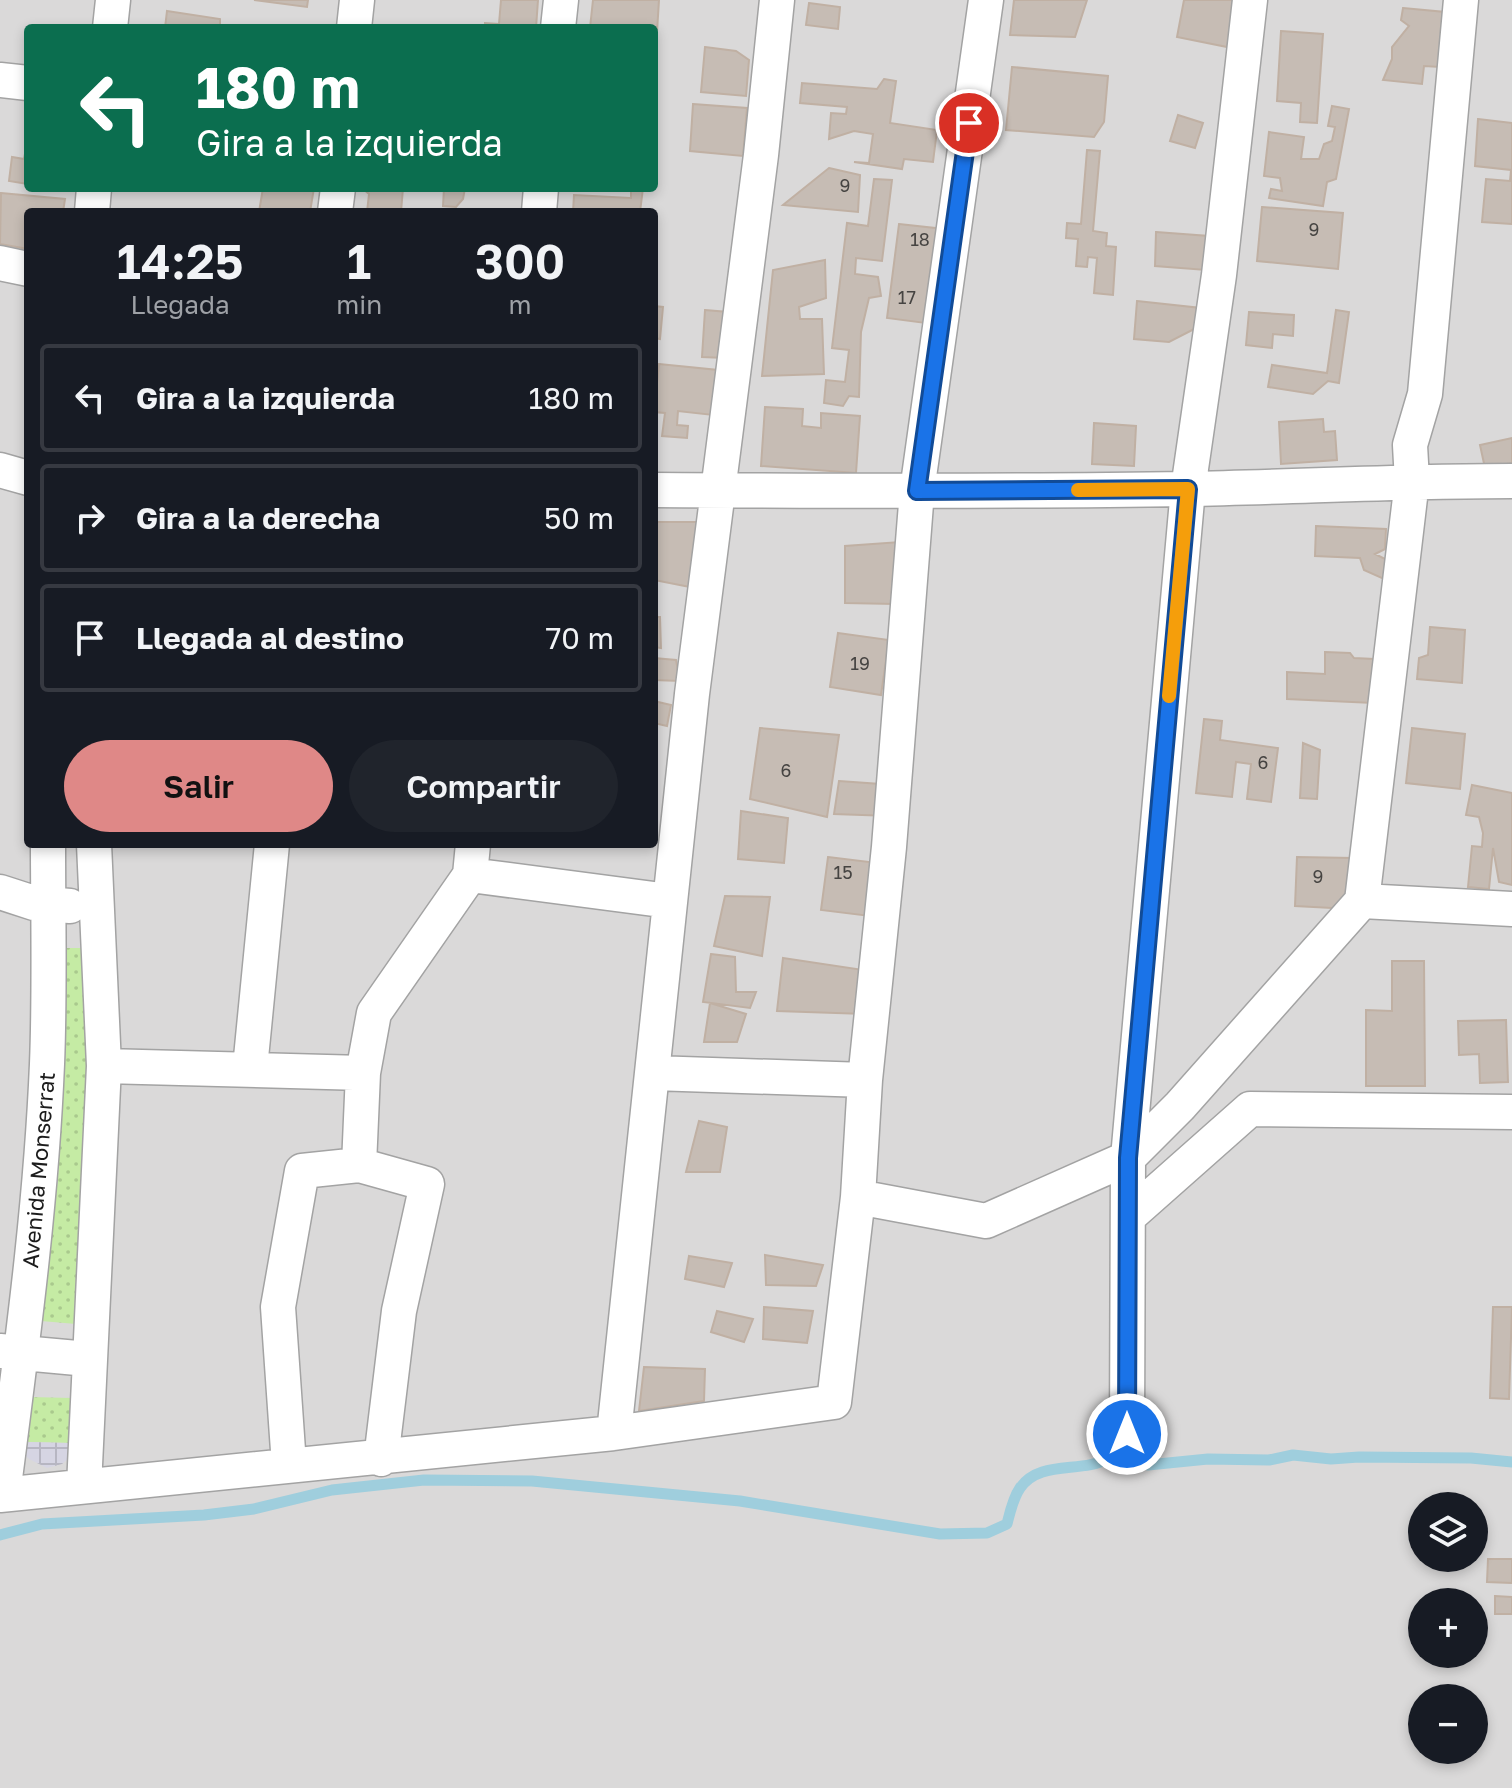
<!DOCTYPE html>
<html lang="es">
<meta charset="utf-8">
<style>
:root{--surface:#171b24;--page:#20242c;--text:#f1f3f6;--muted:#9ea1a6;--line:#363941;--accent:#df8887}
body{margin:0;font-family:"Golos Text",sans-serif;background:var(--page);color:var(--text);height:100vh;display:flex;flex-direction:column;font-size:30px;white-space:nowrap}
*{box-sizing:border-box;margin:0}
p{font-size:26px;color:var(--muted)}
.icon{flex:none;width:44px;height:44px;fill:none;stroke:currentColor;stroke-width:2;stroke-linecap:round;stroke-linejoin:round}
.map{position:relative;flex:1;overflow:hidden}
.sheet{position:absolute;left:24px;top:208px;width:634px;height:640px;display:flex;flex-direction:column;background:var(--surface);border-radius:8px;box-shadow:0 4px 12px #0003}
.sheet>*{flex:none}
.hud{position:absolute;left:24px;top:24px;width:634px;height:168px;border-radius:8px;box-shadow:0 4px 12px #0003;background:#0b6e4f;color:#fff;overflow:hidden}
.buttons{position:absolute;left:1408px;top:1492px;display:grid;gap:16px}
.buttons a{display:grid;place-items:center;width:80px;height:80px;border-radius:50%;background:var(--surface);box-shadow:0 4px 12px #0003;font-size:40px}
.pin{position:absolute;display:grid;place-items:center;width:68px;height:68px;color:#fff;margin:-34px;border:4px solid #fff;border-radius:50%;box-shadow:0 2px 8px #0007}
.me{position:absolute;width:88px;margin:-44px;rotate:0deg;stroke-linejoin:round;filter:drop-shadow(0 0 6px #0008)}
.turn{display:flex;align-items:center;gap:28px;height:168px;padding:0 40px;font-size:36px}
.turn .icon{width:104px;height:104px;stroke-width:2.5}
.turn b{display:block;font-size:56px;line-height:68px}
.eta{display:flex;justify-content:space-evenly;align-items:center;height:136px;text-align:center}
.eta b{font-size:48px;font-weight:600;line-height:56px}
.primary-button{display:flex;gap:16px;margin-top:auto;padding:16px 40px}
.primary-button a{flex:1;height:92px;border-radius:48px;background:var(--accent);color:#111;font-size:32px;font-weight:600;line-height:92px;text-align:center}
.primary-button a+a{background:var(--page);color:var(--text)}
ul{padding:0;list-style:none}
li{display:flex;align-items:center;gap:24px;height:108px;margin:0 16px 12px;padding:0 24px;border:4px solid var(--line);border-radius:8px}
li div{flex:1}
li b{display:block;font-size:30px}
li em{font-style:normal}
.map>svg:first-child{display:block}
.residential{fill:#dad9d9;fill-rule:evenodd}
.grass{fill:url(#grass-dots)}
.plaza{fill:url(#plaza-grid)}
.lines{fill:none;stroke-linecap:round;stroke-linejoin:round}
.stream{stroke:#9fcedd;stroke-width:11}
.building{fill:#c6bcb4;stroke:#c0b0a3;stroke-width:2}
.street-casing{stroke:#a3a3a3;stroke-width:37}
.street{stroke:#fff;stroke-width:34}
.route-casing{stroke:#114b97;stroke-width:20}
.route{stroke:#1a73e8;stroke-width:14}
.slow{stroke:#f59e0b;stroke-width:14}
.labels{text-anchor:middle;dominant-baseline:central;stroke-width:6;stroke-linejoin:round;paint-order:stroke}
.number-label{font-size:18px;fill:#464442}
.street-label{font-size:22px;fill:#1c1c1c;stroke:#fff}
</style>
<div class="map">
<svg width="1512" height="1788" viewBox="0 0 1512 1788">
<defs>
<pattern id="grass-dots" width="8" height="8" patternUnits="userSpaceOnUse" patternTransform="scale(2)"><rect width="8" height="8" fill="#c5eba4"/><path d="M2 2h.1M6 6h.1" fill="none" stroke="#a9c98d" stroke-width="1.8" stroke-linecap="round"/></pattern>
<pattern id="plaza-grid" width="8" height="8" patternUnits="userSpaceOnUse" patternTransform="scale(2)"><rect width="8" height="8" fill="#d6d5e3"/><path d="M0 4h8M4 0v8" fill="none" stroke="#b7b6c2"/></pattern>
</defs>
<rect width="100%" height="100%" fill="#eeeae1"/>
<path class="residential" d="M0 0H1512V1788H0ZM28 28H654V188H28ZM28 212H654V844H28ZM1422 1506H1474V1558H1422ZM1422 1602H1474V1654H1422ZM1422 1698H1474V1750H1422Z"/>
<path class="grass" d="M64 948H83L88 1073 76 1324 41 1321 58 1179 63 1071Z
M30 1397 72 1398 71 1443 26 1442Z"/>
<path class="plaza" d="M26 1442 71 1443 69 1458 62 1464 47 1468 29 1459 24 1454Z"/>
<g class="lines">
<path class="stream" d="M0 1535 42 1524 204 1515 254 1509 332 1490 424 1480 532 1481 740 1501 940 1534 987 1533 1007 1524C1010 1512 1013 1498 1020 1488 1040 1459 1082 1474 1109 1458 1114 1455 1119 1449 1124 1445L1133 1447 1137 1456 1148 1465 1208 1459 1269 1460 1293 1455 1331 1459 1359 1457 1471 1458 1512 1462"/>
</g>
<path class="building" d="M254 0H308L307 7Z
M501 0H538L536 28H485V23L499 24Z
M593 0H659L657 32 654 33V28H590Z
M1014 0H1087L1075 37 1010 35Z
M1184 0H1237L1227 47 1177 37Z
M809 3 840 7 838 29 806 25Z
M1403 8 1445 12 1440 67 1424 66 1422 84 1383 80 1392 59V47L1409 26 1401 20Z
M167 11 220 19V28H165Z
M1281 31 1323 34 1317 123 1300 122 1301 103 1277 101Z
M705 47 736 51 749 60 746 96 701 92Z
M1012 67 1108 76 1104 122 1094 137 1006 130Z
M884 79 896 81 890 123 937 130 933 162 904 159 902 169 854 162 869 163 873 134 854 131 829 139 831 113 846 114 847 107 800 103 802 83 877 89Z
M693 104 747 108 743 156 690 151Z
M1332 106 1349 109 1336 179 1327 182 1323 206 1269 198 1271 189 1282 191 1280 178 1264 176 1269 132 1304 137 1301 159H1319L1324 144 1332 141 1335 127 1328 126Z
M1178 115 1203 123 1195 148 1170 141Z
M1478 119 1512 123V224L1482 222 1486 179 1510 181 1511 170 1475 166Z
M27 143 28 184 9 181 12 157 24 159Z
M1087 150 1100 151 1093 231 1107 233 1106 246 1116 247 1113 295 1094 293 1097 258 1088 257 1087 267 1076 266 1078 239 1066 238 1067 223 1081 224Z
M829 168 860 175 858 212 783 205Z
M874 179 892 180 882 261 856 258 855 274 878 277 881 296 869 298 861 332 859 397 849 396 843 406 824 403 826 380 845 382 849 350 832 348 847 223 868 226Z
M263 188H314L310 212H259Z
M362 188H403L401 212H367L369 194Z
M444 188H465L463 199 456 207 443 206Z
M631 188H643L640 212H573L574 195 631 198Z
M1 193 65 199 63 212H28V249L0 244Z
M1262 207 1343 213 1338 269 1257 261Z
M899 224 944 229 933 324 887 318Z
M1156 232 1209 236 1206 270 1155 266Z
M825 260 826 298 799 307 800 319H822L824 374 762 376 773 270Z
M1137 301 1201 308 1200 326 1169 342 1134 339Z
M654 306 663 307 660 339 654 338Z
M705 310 728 312 725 358 702 357Z
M1336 310 1349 312 1339 383 1328 381 1313 394 1268 387 1272 365 1327 373Z
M1249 312 1294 315 1293 336 1273 334 1272 348 1246 345Z
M659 364 718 370 713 415 678 411 677 425 688 426 687 438 662 436 665 413 654 412Z
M765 407 803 409 802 426 821 428V413L860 416 856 473 761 466Z
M1323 419 1324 432 1335 431 1337 460 1281 464 1279 422Z
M1094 423 1136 426 1134 466 1092 464Z
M1512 438V463L1485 468 1480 445Z
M654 522H698L690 587 654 580Z
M1316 526 1386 529 1385 549 1375 554 1391 562 1384 579 1364 570 1360 558 1315 556Z
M900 542 895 604 845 603V546Z
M654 617H660L661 648 654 647Z
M1430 627 1465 630 1462 683 1417 679 1419 658 1428 655Z
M838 633 889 640 881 695 830 687Z
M1325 652 1350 653 1354 658 1374 659 1373 703 1287 699V672L1325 674Z
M654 658 676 660 680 681 654 680Z
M654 701 671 705 667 726 654 723Z
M1204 719 1222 721 1220 740 1278 748 1271 802 1247 799 1251 764 1236 762 1232 797 1196 793Z
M760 728 839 735 827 817 750 799Z
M1412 728 1465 734 1460 789 1406 783Z
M1303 743 1320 750 1317 799 1300 798Z
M839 781 894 785 890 816 834 814Z
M1472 785 1512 793V885L1499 882 1493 848 1489 889 1468 887 1472 846 1482 847 1483 833 1479 817 1466 815Z
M741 811 788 818 784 863 738 859Z
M828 857 886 864 878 917 821 910Z
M1297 857 1353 858 1351 909 1295 906Z
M725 896 770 897 762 956 714 946Z
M711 954 735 957 736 992H756L750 1008 703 1002Z
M783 958 870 971 865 1014 777 1011Z
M1392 961H1424L1425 1086H1366V1010L1392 1011Z
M710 1003 746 1014 737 1042H704Z
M1506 1020 1508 1082 1480 1083 1479 1054 1459 1055 1458 1021Z
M699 1121 727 1127 720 1172H686Z
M765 1255 823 1265 816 1286 766 1285Z
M689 1256 732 1263 724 1287 685 1279Z
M764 1307 813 1311 807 1343 763 1339Z
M1493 1307H1512L1509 1399 1490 1398Z
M717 1311 753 1319 744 1342 711 1332Z
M644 1367 705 1369 704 1401 639 1411Z
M1488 1559H1512V1583L1487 1582Z
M1495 1596 1512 1597V1614H1495Z"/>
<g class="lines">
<defs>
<path id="street" d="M110 28 113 0
M354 28 357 0
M558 28 561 0
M0 80 28 83
M92 212 94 188
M335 212 338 188
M539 212 541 188
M0 263 28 269
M0 470 28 478
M654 490C831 491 1009 492 1186 489 1295 487 1403 481 1512 481
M470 875 669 901
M0 892 34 903 70 906
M1362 901 1512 909
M104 1066 363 1073
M250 1068 272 844
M653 1073 865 1080
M359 1165 363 1073 374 1013 470 875 473 844
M858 1197 986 1221 1128 1158 1180 1106 1362 901 1412 481 1410 445 1425 394 1461 0
M1128 1217 1250 1109 1512 1112
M0 1351 88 1359
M614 1433 692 694 761 155 777 0
M1127 1434 1128 1158 1188 489 1219 275 1250 0
M289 1465 278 1307 302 1171 359 1165 427 1184 399 1311 381 1459
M84 1486 104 1066 94 844
M3 1494C21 1352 41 1208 47 1064 50 991 48 917 48 844
M0 1495 614 1433 834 1402 858 1197 865 1080 889 847 917 491 986 0"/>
</defs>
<use href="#street" class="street-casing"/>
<use href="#street" class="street"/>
</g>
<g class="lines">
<defs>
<path id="route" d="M969 123 917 491 1188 489 1128 1158 1127 1434"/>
</defs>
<use href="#route" class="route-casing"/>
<use href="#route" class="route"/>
<path class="slow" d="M1078 490 1188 489 1169 696"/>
</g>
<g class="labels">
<g class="number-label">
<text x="845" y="185">9</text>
<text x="1314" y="229">9</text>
<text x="920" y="239">18</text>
<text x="907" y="297">17</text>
<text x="860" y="663">19</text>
<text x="1263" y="762">6</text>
<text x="786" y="770">6</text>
<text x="843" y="872">15</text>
<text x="1318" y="876">9</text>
</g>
<g class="street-label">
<text transform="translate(38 1170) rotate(-85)">Avenida Monserrat</text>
</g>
</g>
</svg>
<div class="buttons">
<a><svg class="icon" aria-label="layers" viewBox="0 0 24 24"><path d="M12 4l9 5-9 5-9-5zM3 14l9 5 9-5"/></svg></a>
<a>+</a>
<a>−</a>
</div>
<div class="pin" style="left:969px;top:123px;background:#d93025"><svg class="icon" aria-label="arrive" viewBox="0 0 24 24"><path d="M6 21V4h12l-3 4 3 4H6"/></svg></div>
<svg class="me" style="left:1127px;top:1434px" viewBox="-20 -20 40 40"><circle r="17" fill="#1a73e8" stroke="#fff" stroke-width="3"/><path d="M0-11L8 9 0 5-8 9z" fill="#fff"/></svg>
<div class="hud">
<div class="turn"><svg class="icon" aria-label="left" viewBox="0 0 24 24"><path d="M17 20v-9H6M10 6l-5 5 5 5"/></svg><div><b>180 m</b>Gira a la izquierda</div></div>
</div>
<section class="sheet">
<div class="eta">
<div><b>14:25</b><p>Llegada</p></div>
<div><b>1</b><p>min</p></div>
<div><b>300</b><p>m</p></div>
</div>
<ul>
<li><svg class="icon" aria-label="left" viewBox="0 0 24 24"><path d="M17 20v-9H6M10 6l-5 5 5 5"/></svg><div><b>Gira a la izquierda</b></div><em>180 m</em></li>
<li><svg class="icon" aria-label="right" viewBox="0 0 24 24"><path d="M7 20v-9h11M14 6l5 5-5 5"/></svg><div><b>Gira a la derecha</b></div><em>50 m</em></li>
<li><svg class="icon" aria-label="arrive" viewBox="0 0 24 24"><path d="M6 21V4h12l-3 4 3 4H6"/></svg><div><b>Llegada al destino</b></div><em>70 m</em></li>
</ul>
<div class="primary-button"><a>Salir</a><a>Compartir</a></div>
</section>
</div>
